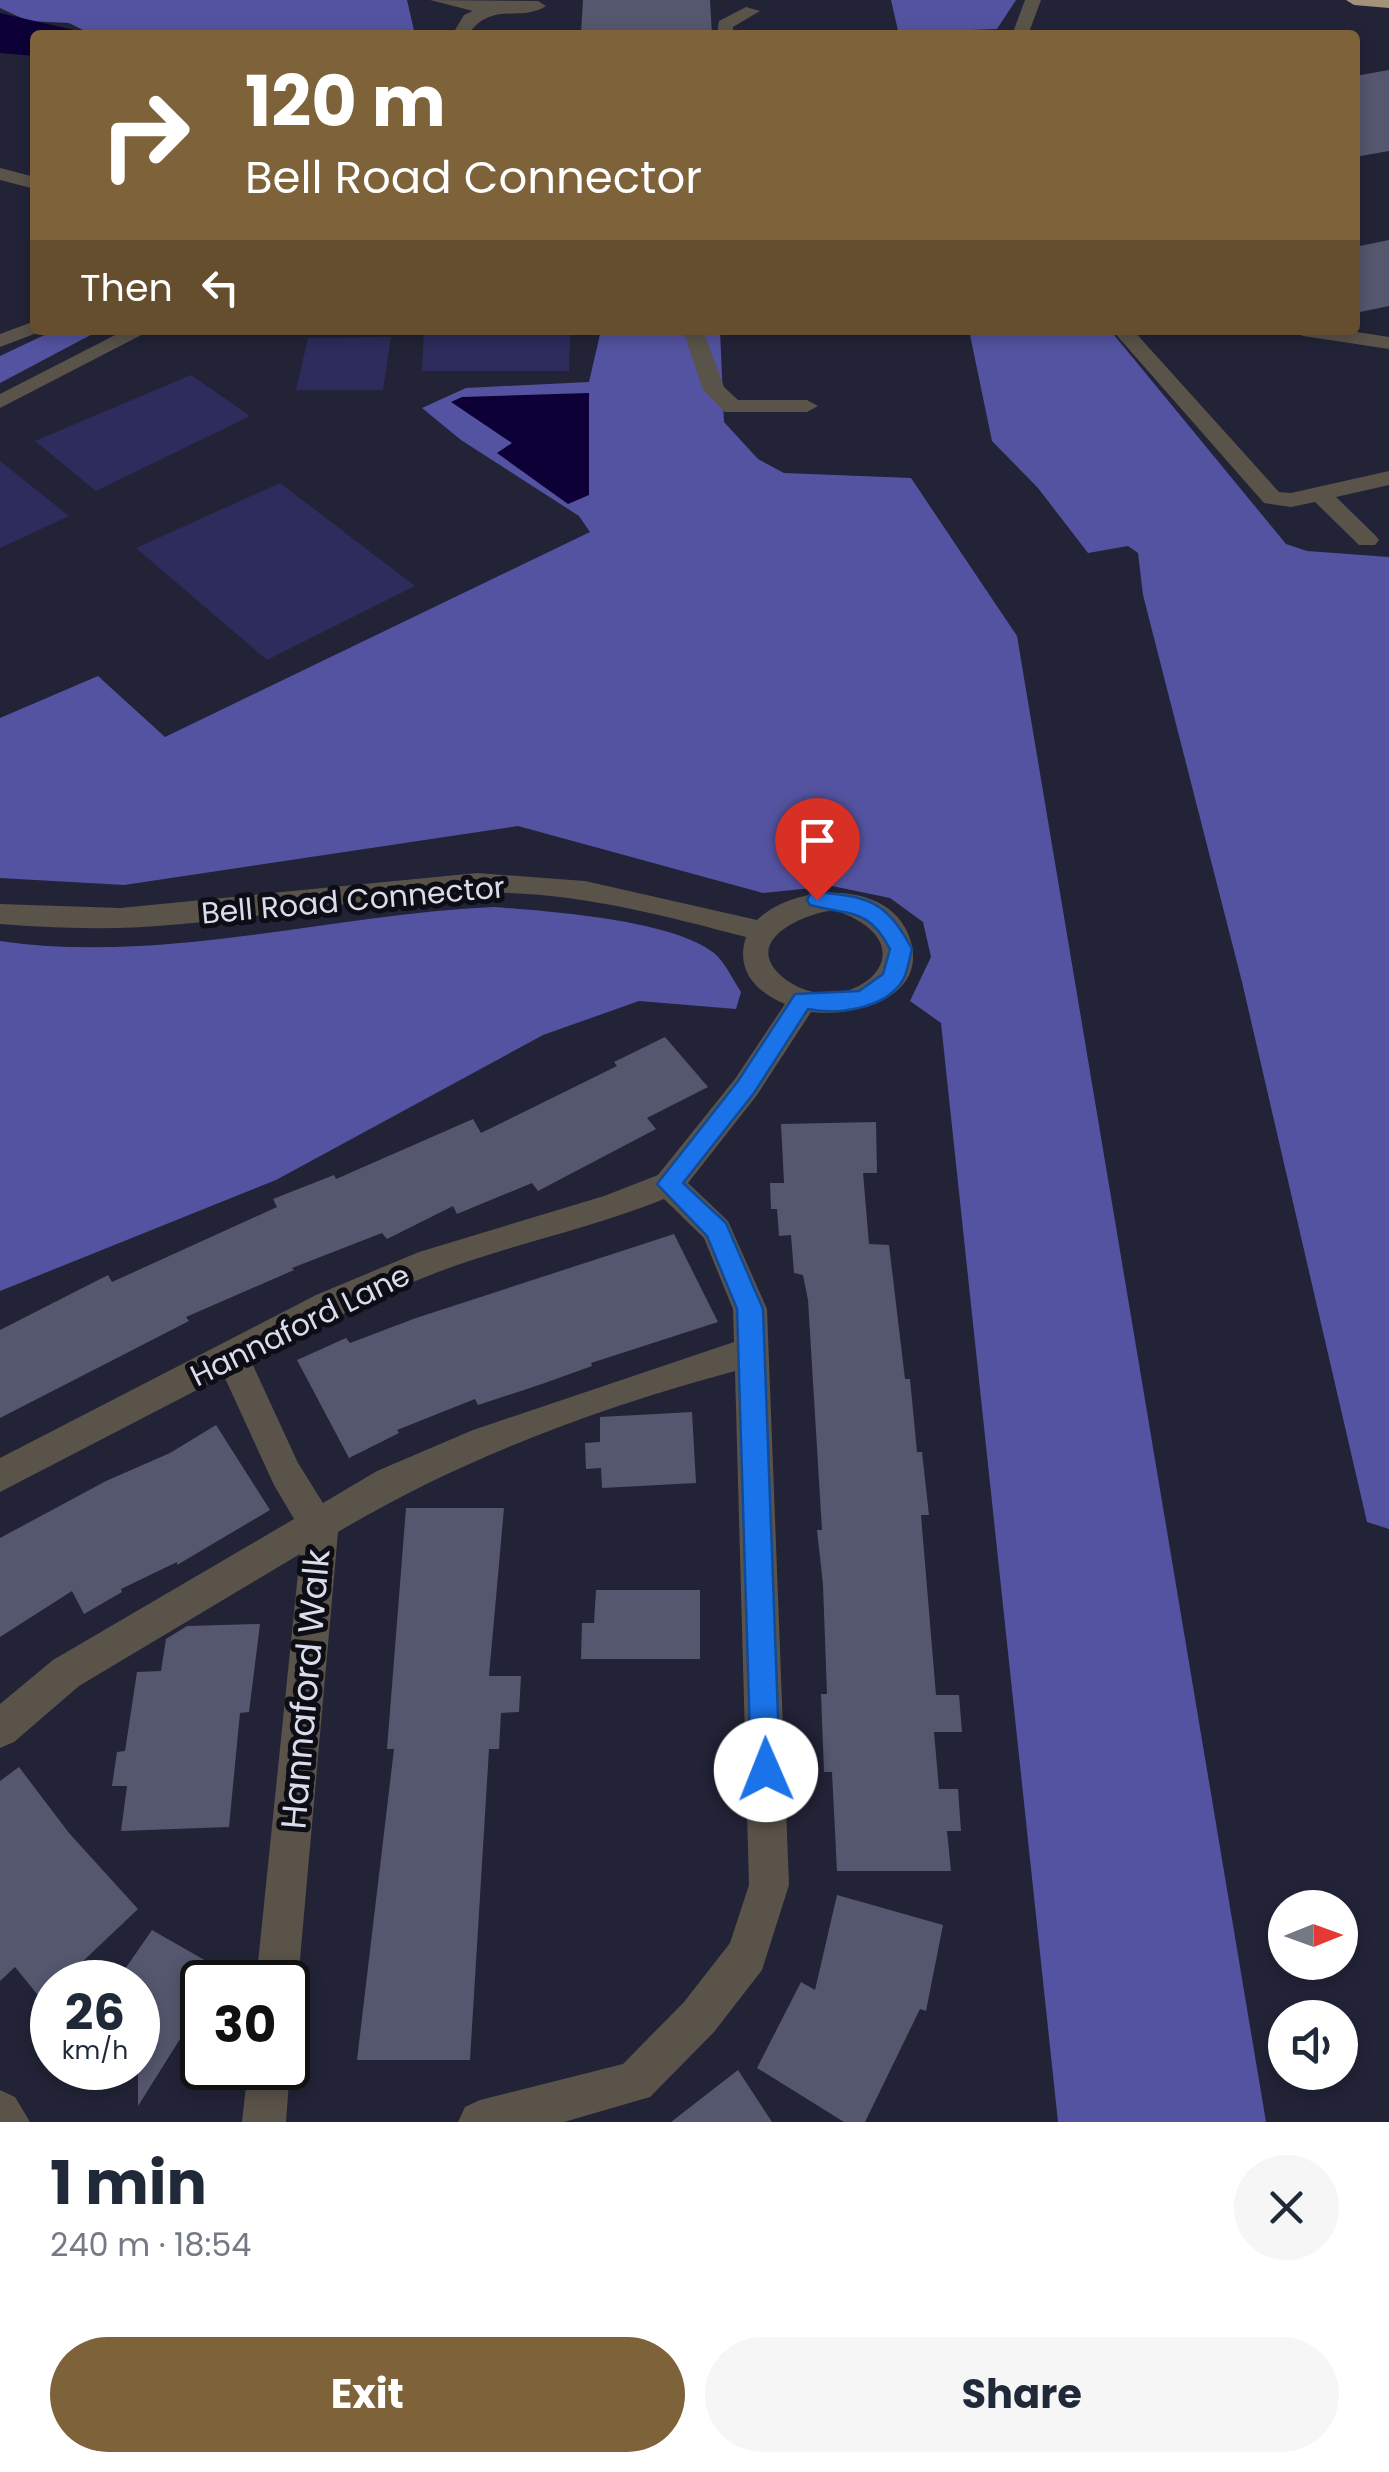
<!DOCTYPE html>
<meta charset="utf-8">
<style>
:root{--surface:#fff;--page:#f6f6f7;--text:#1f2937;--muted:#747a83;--accent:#7d623a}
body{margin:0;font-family:Poppins,sans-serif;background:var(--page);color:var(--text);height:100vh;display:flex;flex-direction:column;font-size:38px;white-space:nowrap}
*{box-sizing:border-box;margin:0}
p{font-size:32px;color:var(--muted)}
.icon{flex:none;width:55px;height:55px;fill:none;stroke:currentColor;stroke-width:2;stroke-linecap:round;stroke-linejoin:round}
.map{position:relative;height:2122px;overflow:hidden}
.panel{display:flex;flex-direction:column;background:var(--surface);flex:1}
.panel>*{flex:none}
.guide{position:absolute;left:30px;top:30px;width:1330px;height:305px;border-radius:10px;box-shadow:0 5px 15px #0003;background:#7d623a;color:#fff;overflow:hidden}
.needle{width:65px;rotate:89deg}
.fabs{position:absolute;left:1268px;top:1890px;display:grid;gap:20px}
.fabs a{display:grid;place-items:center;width:90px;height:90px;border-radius:50%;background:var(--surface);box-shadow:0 5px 15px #0003;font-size:50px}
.speed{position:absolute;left:30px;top:1960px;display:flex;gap:20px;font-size:50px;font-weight:700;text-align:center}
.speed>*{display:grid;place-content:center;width:130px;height:130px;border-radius:50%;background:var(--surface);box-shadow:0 5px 15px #0003;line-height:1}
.speed small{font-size:25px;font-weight:400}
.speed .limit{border:5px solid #111;border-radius:15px;background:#fff;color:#111}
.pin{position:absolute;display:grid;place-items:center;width:85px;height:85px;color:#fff;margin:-102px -42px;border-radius:50% 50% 50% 0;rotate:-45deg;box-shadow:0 0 10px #0007}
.pin .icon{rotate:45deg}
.me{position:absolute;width:110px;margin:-55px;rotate:359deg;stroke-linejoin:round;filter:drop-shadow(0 0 8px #0008)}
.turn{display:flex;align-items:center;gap:35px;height:210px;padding:0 50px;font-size:45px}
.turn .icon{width:130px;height:130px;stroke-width:2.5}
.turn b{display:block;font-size:70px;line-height:85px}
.then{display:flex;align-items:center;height:95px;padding:0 50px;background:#0003;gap:20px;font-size:38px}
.round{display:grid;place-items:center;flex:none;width:105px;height:105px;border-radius:52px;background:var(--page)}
.head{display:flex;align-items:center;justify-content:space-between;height:170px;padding:0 50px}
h1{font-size:60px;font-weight:700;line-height:75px}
.action{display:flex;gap:20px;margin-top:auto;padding:20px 50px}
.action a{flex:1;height:115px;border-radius:60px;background:var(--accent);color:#fff;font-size:40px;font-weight:700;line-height:115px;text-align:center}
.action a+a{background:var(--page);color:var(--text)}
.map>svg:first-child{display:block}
.green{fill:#2d2c5c}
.forest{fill:#5453a1}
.water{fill:#0c0036}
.building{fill:#55576e}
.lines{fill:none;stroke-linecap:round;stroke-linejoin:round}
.minor{fill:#5a534a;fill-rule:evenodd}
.highway{fill:#a4927b;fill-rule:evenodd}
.route{fill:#1a73e8;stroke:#114b97;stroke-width:2.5}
.labels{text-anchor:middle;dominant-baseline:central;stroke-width:10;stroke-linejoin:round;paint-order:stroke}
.street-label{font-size:30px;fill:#dbdcea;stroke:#0d0d16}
.near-street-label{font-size:35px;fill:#dbdcea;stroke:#0d0d16}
</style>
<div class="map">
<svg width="1389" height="2122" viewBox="0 0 1389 2122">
<rect width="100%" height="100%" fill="#222337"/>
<path class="green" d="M424 330H570L569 371H422Z
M391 337 383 390H296L308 338Z
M191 375 250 416 96 491 35 441Z
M0 461 69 516 0 548Z
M280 483 415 586 267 660 136 548Z"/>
<path class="forest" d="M0 0H407L415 35H93L69 23 28 21 0 8Z
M891 0H1016L997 29 971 30 969 35H899Z
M55 330H100L0 383V356Z
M601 330H720L724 422 758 459 784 473 911 478 1017 636 1266 2122H1058L941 1023 910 1001 931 957 923 922 890 898 832 886 763 893 518 826 124 885 0 878V718L98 676 165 737 590 532 579 516 461 440 422 408 466 388 589 382Z
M969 330H1110L1286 544 1307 551 1389 557V1529L1367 1522 1242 982 1143 595 1138 553 1128 546 1088 553 1038 488 992 441Z
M494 907C547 911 673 920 714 953 725 962 733 980 741 992L736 1009 639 1001 543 1035 276 1180 0 1291V941C164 965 331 914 494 907Z"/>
<path class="water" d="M0 13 95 35H35V56L0 53Z
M589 393V495L568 504 497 453 512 443 451 402 462 397Z"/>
<path class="building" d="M583 0H710L712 35 581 34Z
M1389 70V151L1355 157V76Z
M1389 240V306L1355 313V247Z
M665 1037 708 1087 647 1118 656 1129 538 1191 532 1183 457 1214 453 1206 387 1239 382 1233 292 1268 294 1270 186 1317 189 1321 0 1418V1330L108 1275 112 1282 277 1207 273 1199 334 1175 336 1179 473 1119 481 1133 617 1066 614 1062Z
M876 1122 877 1173H863L869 1244 889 1245 905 1379H910L917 1452H922L929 1515H921L936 1695H959L962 1732H934L939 1789H958L961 1831H947L951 1871H837L832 1772H824L821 1694H827L823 1585 817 1530H822L808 1300 803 1275 794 1273 791 1235 779 1236 777 1209H771L770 1183H784L781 1124Z
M674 1234 718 1322 591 1363 592 1366 542 1384 478 1405 475 1399 397 1430 399 1433 349 1458 297 1360 346 1338 350 1343 416 1318Z
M692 1412 696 1483 602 1488 601 1468 586 1469 585 1443 600 1442V1417Z
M216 1425 270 1510 177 1565V1562L121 1589 122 1592 84 1614 72 1591 0 1637V1538L106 1481 170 1453Z
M406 1508H504L489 1676H521L519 1712 501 1713 499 1749H489L470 2060H357L394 1749H387Z
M596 1590H700V1659H581L582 1623H594Z
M260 1624 249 1712 240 1713 229 1827 121 1831 127 1786H112L117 1752 125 1751 137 1672 161 1671 166 1639 187 1626Z
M19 1767 69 1833 138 1909 61 1982H52V1991L42 2000 15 1967 0 1981V1781Z
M837 1895 943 1925 926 2011 920 2009 865 2122H844L757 2068 801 1982 815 1990Z
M152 1930 243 1982H202V2004L138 2106V1982H116Z
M738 2070 772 2122H671Z"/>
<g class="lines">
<path class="minor" d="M430 0 538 1 546 6C520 23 492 0 468 35H452L464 15 473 11Z
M1025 0H1041L1028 35H1012Z
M746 7 760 11 733 27V35H717L719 21Z
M0 168 35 177V189L0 180Z
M35 321V330L42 331 0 347V334Z
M125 330H151L0 408V394Z
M683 330H703L724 387 738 400H807L818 406 807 412H725L703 390Z
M1112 330H1133L1279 492 1291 493 1389 471V485L1336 497 1375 535 1379 540 1375 545H1359L1315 502 1291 507 1264 503Z
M1293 330H1344L1389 337V349L1303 336Z
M477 873 585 881 757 920C797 881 898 879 912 946 923 1001 849 1017 811 1012L757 1095 688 1183 728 1221 767 1309 789 1885 762 1970 714 2032 650 2097 564 2122H458L465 2107 480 2100 623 2064 684 2002 730 1943 749 1885 735 1371C598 1408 460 1459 338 1532L298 1982 292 1997 288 1999V1982H256L300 1554 79 1686 14 1742 0 1748V1704L53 1660 294 1519 274 1485 224 1376 0 1492V1458L316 1295 419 1252 604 1196 658 1175 735 1079 785 1004C756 992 735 970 746 937 658 914 568 890 477 893 378 896 280 915 182 924 121 930 61 929 0 924V904L120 908ZM834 910C941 946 847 1026 785 979 738 942 802 914 834 910ZM664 1199 704 1238 733 1309 734 1342 473 1430 377 1471 323 1503 298 1463 251 1361C312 1329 373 1297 438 1272 512 1244 590 1229 664 1199Z
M288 2061 290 2068 286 2122H242L248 2068H288Z
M0 2090 15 2097 30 2122H0Z"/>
<path class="highway" d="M1346 0H1389V8L1354 5Z"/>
</g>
<path class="route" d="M817 892C870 897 886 901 912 949 909 959 908 971 903 980 886 1009 837 1015 808 1009L754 1093 683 1183 726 1223 763 1309 780 1770 776 1781 766 1785 755 1781 751 1770 737 1309 707 1236 657 1184 738 1081 795 994 859 991 883 974 890 949C868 907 850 916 810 905L807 900 810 894Z"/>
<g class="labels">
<g class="street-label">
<text transform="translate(353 900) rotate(-5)">Bell Road Connector</text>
<text transform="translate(300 1325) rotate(-26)">Hannaford Lane</text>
</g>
<g class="near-street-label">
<text transform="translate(305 1689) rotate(-85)">Hannaford Walk</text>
</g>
</g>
</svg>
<div class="fabs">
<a><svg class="needle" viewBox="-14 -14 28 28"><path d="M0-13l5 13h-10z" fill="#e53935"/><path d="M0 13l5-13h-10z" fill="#747a83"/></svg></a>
<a><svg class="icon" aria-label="sound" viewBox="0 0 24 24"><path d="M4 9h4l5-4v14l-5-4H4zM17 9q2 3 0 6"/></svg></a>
</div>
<div class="speed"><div>26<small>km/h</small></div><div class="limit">30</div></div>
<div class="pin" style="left:817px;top:900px;background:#d93025"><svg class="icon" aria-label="arrive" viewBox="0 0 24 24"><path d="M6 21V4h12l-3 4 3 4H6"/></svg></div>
<svg class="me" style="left:766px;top:1770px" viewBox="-20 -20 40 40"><circle r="19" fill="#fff"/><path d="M0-13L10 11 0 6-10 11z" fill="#1a73e8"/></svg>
<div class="guide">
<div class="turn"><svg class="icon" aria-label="right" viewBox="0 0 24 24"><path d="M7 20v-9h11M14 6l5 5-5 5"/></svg><div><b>120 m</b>Bell Road Connector</div></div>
<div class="then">Then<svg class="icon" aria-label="left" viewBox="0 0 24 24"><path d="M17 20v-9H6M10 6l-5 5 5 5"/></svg></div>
</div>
</div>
<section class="panel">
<div class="head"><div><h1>1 min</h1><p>240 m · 18:54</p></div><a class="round"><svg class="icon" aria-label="close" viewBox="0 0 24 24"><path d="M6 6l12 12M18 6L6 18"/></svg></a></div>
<div class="action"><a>Exit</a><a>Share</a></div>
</section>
